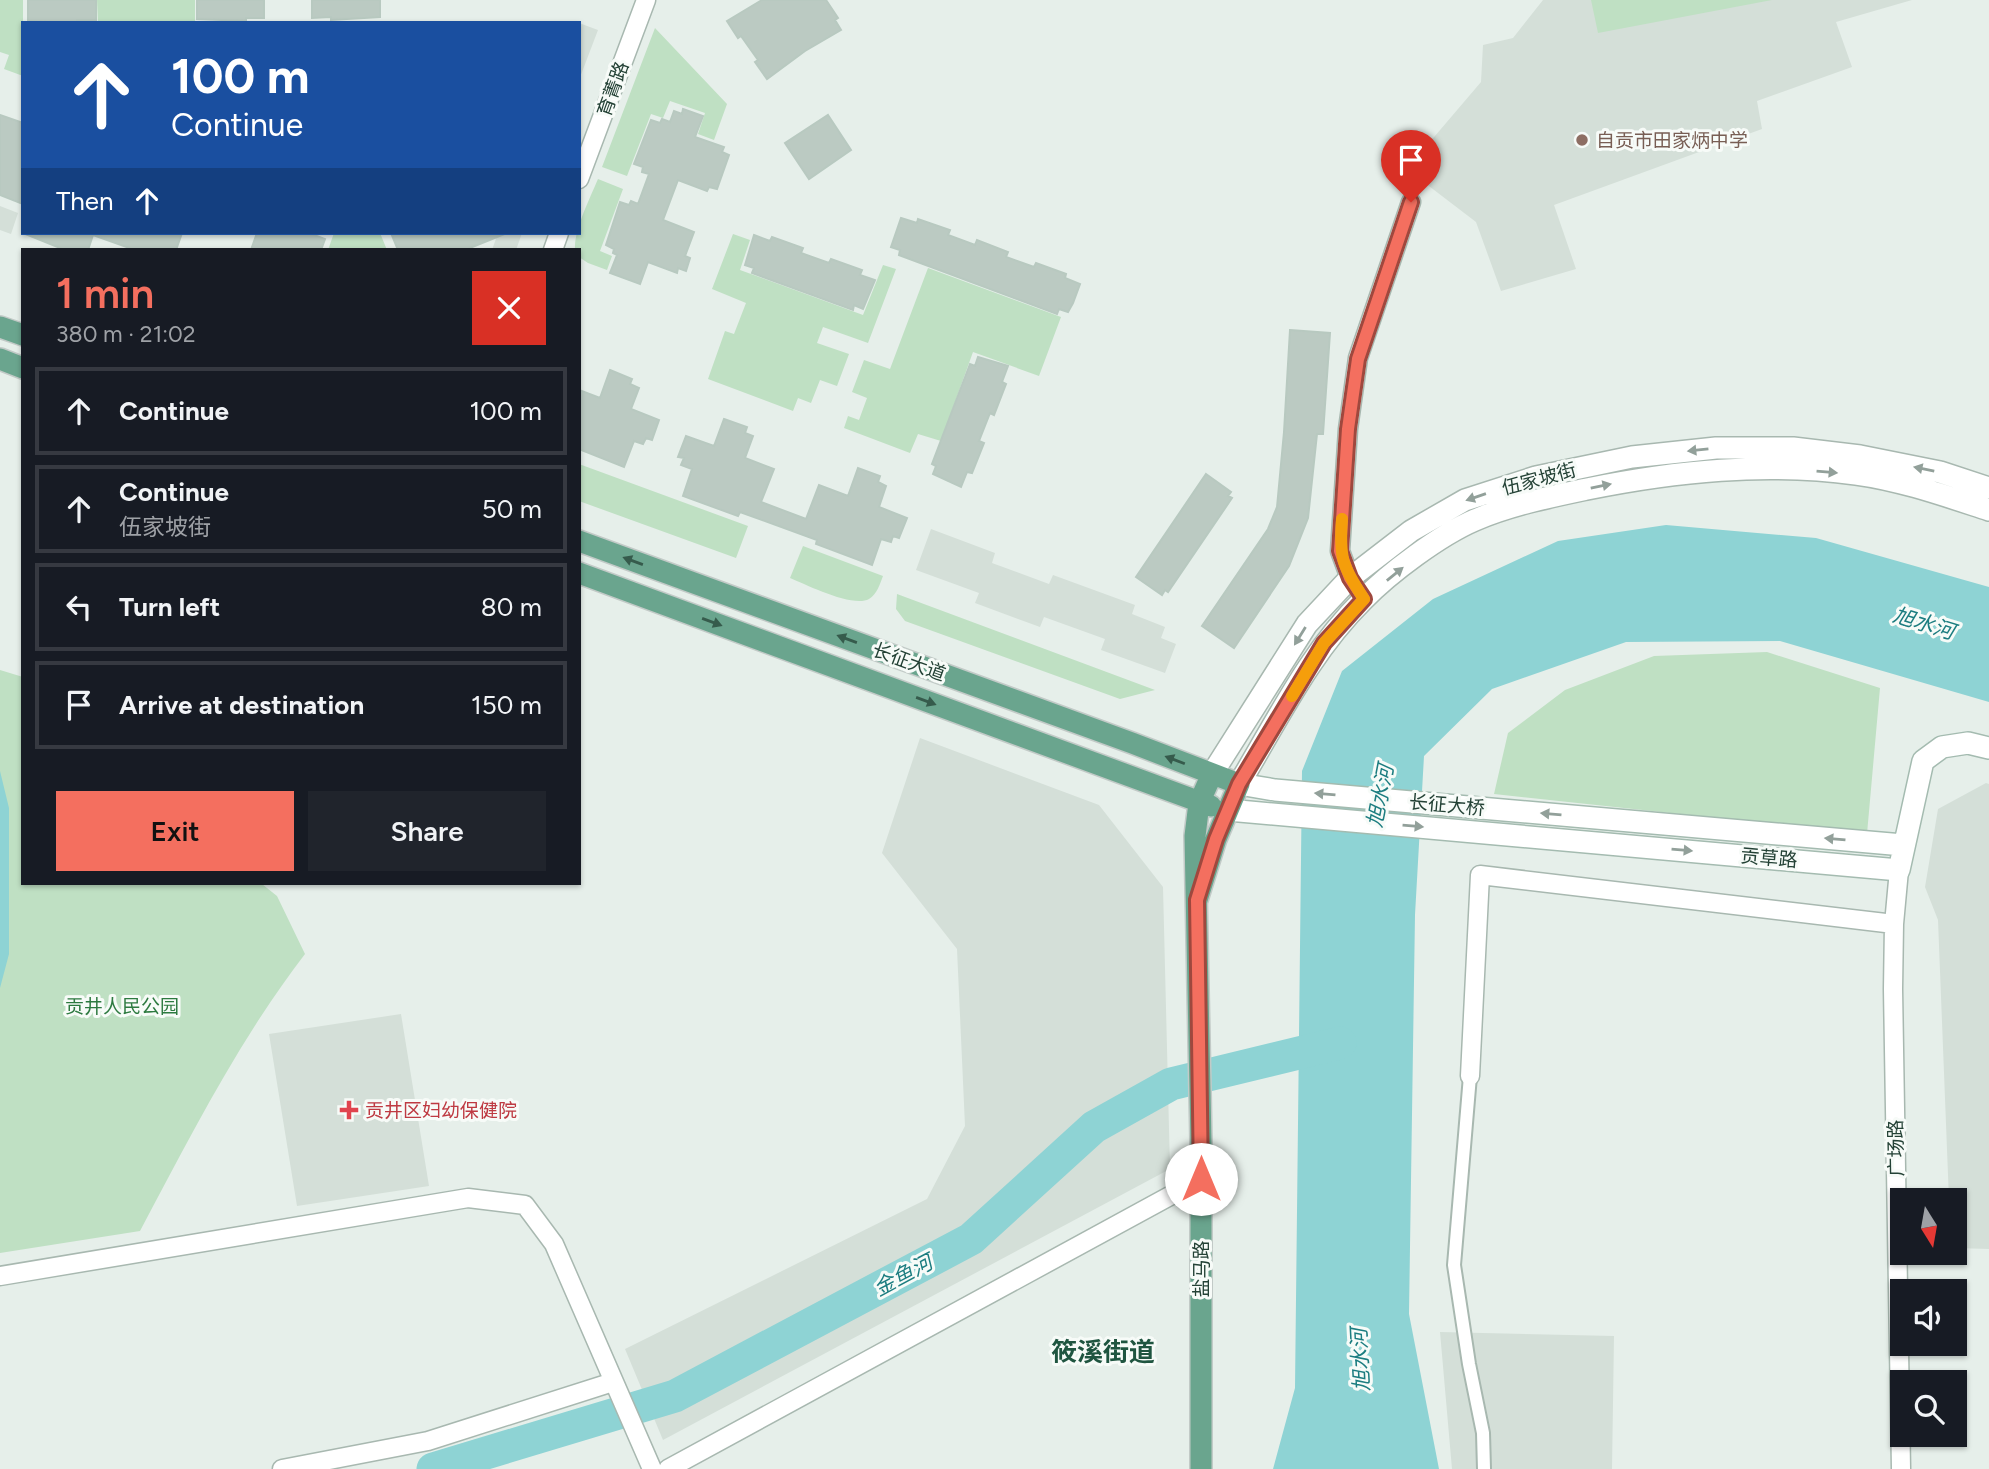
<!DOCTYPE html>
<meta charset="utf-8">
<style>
:root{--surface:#171b24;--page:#20242c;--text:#f1f3f6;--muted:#9ea1a6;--line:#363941;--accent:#f46f5f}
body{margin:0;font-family:Figtree,"Noto Sans SC",sans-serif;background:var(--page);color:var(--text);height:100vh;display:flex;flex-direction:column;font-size:26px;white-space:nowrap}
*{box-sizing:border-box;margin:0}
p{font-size:23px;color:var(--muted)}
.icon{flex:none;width:38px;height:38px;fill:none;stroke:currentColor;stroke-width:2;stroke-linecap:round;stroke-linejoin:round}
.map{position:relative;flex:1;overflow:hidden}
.details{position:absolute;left:21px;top:248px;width:560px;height:637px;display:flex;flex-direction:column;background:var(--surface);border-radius:0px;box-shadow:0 2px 5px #0004}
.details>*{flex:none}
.hud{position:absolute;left:21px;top:21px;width:560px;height:214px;border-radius:0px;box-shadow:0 2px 5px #0004;background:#1a4fa0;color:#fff;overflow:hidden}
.needle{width:46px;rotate:169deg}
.controls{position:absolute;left:1890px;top:1188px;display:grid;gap:14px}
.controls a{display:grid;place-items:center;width:77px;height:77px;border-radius:0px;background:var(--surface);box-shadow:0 2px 5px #0004;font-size:35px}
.pin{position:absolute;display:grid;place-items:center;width:60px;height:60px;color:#fff;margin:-72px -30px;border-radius:50% 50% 50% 0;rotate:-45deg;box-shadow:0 0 7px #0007}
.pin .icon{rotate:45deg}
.me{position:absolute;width:77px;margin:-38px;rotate:0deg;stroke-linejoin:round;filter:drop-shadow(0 0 5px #0008)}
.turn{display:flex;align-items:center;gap:24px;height:147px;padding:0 35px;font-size:32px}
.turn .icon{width:91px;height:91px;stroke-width:2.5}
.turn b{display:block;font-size:49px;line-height:60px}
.then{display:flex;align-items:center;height:66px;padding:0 35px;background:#0003;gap:14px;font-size:26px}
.round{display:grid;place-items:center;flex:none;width:74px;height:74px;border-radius:0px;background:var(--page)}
.overview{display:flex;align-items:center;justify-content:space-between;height:119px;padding:0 35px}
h1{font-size:42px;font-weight:600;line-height:52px;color:var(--accent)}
.primary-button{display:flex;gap:14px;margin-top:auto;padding:14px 35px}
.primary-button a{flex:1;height:80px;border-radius:0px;background:var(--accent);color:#111;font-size:28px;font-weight:600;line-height:80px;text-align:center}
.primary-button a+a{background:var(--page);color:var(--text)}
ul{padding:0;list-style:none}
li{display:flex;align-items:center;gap:21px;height:88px;margin:0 14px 10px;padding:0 21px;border:4px solid var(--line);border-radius:0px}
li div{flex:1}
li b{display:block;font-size:26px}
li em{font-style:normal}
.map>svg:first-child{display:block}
.built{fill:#d4dfd8}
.green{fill:#bfe0c3}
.water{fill:#8ed3d4}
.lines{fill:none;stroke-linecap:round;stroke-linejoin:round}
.river{stroke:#8ed3d4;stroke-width:33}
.building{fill:#bbcac2;stroke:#b8c9c0;stroke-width:2}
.pedestrian-casing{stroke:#a8b8b0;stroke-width:16}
.minor-casing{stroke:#a8b8b0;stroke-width:21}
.tertiary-casing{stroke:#a8b8b0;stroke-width:24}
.secondary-casing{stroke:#a4bbb0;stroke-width:24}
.primary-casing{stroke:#c2cac7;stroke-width:24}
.pedestrian{stroke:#fff;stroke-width:12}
.minor{stroke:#fff;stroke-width:18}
.tertiary{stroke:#fff;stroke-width:21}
.secondary{stroke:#fff;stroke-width:21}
.primary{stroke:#6aa58e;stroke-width:21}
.oneway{fill:#92a09a}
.oneway2{fill:#365b4c}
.route-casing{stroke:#9f483e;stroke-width:18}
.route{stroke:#f46f5f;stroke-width:12}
.slow{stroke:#f59e0b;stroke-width:12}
.education-dot{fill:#8d6e63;stroke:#f7fbf8;stroke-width:2.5}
.health-dot{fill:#e0444e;stroke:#f7fbf8;stroke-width:2.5}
.labels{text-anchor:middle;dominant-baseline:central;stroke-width:6;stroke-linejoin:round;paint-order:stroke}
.street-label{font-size:19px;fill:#244236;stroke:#f7fbf8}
.education-label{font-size:19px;fill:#785e54;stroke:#f7fbf8;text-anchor:start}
.park-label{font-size:19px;fill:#2d7a40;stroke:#f7fbf8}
.health-label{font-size:19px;fill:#be3a42;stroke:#f7fbf8;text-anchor:start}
.water-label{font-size:21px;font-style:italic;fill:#1c7d80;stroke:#f7fbf8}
.district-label{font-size:26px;font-weight:bold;fill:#1f5540;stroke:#f7fbf8}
</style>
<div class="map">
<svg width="1989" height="1469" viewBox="0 0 1989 1469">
<rect width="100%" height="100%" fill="#e6efea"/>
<path class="built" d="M1543 0H1912L1836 22 1852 67 1757 101 1762 129 1554 205 1576 269 1501 291 1476 222 1421 180 1423 150 1481 82 1483 45 1513 38Z
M579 23 598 30 579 80Z
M0 206 18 213 11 234 0 230Z
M498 233H522L516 250H492Z
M931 529 995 553 992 563 1049 584 1053 575 1135 605 1132 614 1165 627 1161 638 1176 644 1165 673 1101 650 1105 639 1044 617 1040 627 975 603 979 593 916 570Z
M920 738 1099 805 1163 887 1170 1169 663 1440 625 1349 927 1199 965 1126 957 949 882 853Z
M1986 783 1989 784V1249L1955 1248V1200H1949L1938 920 1925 887 1938 809Z
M401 1014 429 1186 297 1206 269 1034Z
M1440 1332 1614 1336 1612 1469H1452Z"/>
<path class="green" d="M0 0H23V76L4 69 9 55 0 52Z
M97 0H195V23H98Z
M1591 0H1772L1598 33Z
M655 28 727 104 714 140 698 134 705 113 670 101 663 118 651 114 627 176 602 167Z
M598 179 623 189 600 251 612 256 607 270 588 263 579 257V250L575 249C574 230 590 198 598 179Z
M334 233H380L387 250H328Z
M733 234 750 240 740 270 863 315 883 265 896 269 868 343 823 327 817 343 849 354 837 386 820 380 811 403 798 398 793 411 708 379 725 331 734 334 746 303 712 289Z
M928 268 1061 317 1039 376 973 352 941 441 918 434 910 453 844 428 848 416 859 420 867 398 852 392 864 360 890 369Z
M579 464 748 526 736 558 579 501Z
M803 546 883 576C880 584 877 594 869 599 853 608 807 585 790 578Z
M897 594 1155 690 1120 699 905 621 896 609Z
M1767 652 1880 688 1867 834 1494 794 1508 733 1565 690 1654 656Z
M0 670 23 677V884H262L277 896 305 954C239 1040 191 1135 140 1231L0 1253Z"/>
<path class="water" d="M1666 525 1816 538 1989 587V702L1780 641 1626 642 1492 689 1424 756 1415 915 1409 1314 1439 1469H1273L1295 1388 1302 771 1342 671 1433 599 1558 541Z
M0 771 9 808V954L0 988Z"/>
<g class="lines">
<path class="river" d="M433 1469 675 1396 971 1239 1094 1127 1171 1084 1340 1043"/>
</g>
<path class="building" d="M28 0H96V20H77V23L28 21Z
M197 0H264V18H246V21L197 19Z
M312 0H380V17L331 20V17L312 18Z
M762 0H826L838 18 835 20 841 30 805 51 767 79 755 62 758 60 741 36 738 38 727 21Z
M683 109 703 116 695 137 724 147 722 152 729 155 717 189 709 187 707 191 678 180 663 220 694 232 685 256 690 258 686 271 678 268 677 273 648 262 640 284 610 273 617 255 613 253 614 249 606 245 620 202 629 205 631 201 638 204 649 174 642 172 643 167 634 164 651 120 660 123 662 119 670 122 674 111 682 114Z
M0 115 23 123V204L0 195Z
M828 115 851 150 809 179 785 143Z
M901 218 917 223 918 219 950 230 948 235 975 245 977 240 1008 252 1006 257 1034 267 1036 263 1066 274 1065 278 1080 284 1073 303 1068 312 1059 309 1057 314 899 255 900 250 891 247Z
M23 233H182L176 250H135L93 235 88 250H65Z
M257 233H309L325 239 321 250H251Z
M391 233H507L465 250H398Z
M754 235 770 241 772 237 803 248 801 253 829 263 831 259 862 270 860 275 875 280 863 309 854 305 853 310 752 273 754 268 745 265Z
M1290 330 1330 333 1323 434H1317L1308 518 1289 566 1234 648 1202 626 1268 529 1277 507 1284 432Z
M978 357 1008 366 1002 382 1006 384 994 415 990 413 979 441 984 443 972 473 967 472 961 487 933 474 936 466 932 464 970 364 975 366Z
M610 370 632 379 630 384 639 388 631 409 659 420 652 440 646 438 643 444 634 441 624 467 579 449V390L600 398Z
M724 419 747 427 745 433 753 436 745 458 774 469 761 502 806 519 819 485 848 496 858 468 880 476 878 482 886 486 879 507 907 518 899 538 893 536 891 542 881 539 872 565 816 544 817 540 740 512 738 516 683 496 692 469 681 465 684 458 678 457 686 436 714 446Z
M1206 474 1231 492 1228 496 1232 498 1168 592 1165 590 1162 595 1136 577Z"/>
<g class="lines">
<defs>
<path id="pedestrian" d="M1470 1076 1454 1265 1469 1364 1483 1433 1484 1469"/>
<path id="minor" d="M579 179 646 0
M553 250 559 233
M1364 599 1350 578 1340 551 1348 429 1358 358 1411 202
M1899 870 1894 924 1893 989 1901 1469
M1470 1076 1480 875 1894 924
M0 1276 468 1198 525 1205 554 1244 652 1469
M282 1469 428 1441 613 1382
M668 1469 1201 1179"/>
<path id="tertiary" d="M1212 774 1307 624 1350 578 1411 531 1465 500 1536 477 1632 457 1716 448H1793L1860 456 1940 472 1989 488
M1239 784C1277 721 1310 652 1363 600 1389 573 1440 535 1475 520 1510 505 1549 497 1587 489 1676 471 1765 462 1856 474 1901 480 1946 496 1989 510"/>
<path id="secondary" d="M1239 784 1275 790 1903 845
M1228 810 1899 870 1923 761 1942 747 1968 743 1989 748"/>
<path id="primary" d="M0 327 23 335
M0 359 23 368
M579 541 1132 743 1239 784 1216 839 1197 900
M579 573 1211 806
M1201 1469V1143L1195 836 1199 803 1212 774"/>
</defs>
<use href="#pedestrian" class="pedestrian-casing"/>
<use href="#minor" class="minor-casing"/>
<use href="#tertiary" class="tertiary-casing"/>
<use href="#secondary" class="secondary-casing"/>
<use href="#primary" class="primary-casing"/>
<use href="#pedestrian" class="pedestrian"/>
<use href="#minor" class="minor"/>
<use href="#tertiary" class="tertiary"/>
<use href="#secondary" class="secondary"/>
<use href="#primary" class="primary"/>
</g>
<defs><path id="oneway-solid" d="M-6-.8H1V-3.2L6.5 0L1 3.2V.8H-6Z" transform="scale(1.75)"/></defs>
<g class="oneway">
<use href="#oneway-solid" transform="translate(1698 450) rotate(174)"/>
<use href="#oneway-solid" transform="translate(1924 469) rotate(-168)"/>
<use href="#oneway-solid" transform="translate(1827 472) rotate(5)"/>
<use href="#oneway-solid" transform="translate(1601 486) rotate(-12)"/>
<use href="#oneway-solid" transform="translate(1476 497) rotate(161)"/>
<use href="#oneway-solid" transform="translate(1395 574) rotate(-39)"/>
<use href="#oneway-solid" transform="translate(1300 636) rotate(122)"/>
<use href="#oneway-solid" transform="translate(1325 794) rotate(-175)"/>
<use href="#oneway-solid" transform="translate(1551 814) rotate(-175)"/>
<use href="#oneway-solid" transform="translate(1413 826) rotate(5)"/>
<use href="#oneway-solid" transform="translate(1835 839) rotate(-175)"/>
<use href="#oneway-solid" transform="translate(1682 850) rotate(5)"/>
</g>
<g class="oneway2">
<use href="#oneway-solid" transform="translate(633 561) rotate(-160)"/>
<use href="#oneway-solid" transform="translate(712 622) rotate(20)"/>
<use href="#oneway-solid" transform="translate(847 639) rotate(-160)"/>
<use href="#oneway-solid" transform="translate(926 701) rotate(20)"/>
<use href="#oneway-solid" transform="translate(1175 760) rotate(-159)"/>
</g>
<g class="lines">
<defs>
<path id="route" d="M1201 1179 1197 900 1216 839 1239 784 1324 643 1364 599 1350 578 1340 551 1348 429 1358 359 1411 202"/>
</defs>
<use href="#route" class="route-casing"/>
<use href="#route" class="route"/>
<path class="slow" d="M1292 696 1324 643 1364 599C1342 566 1339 557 1342 519"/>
</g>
<circle class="education-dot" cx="1582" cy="140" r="7"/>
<path class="health-dot" d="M345.5 1099.5h7v7h7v7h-7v7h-7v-7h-7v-7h7z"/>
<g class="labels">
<g class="street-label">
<text transform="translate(613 89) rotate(-70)">育菁路</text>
<text transform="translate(1539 479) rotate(-15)">伍家坡街</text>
<text transform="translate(909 662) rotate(20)">长征大道</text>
<text transform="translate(1447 805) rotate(5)">长征大桥</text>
<text transform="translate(1769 858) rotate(5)">贡草路</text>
<text transform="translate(1896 1148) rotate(-91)">广场路</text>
<text transform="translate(1201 1269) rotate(-90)">盐马路</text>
</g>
<g class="education-label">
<text x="1596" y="140">自贡市田家炳中学</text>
</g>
<g class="park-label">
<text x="122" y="1006">贡井人民公园</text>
</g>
<g class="health-label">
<text x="365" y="1110">贡井区妇幼保健院</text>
</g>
<g class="water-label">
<text transform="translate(1924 623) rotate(17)">旭水河</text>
<text transform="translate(1380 796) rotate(-79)">旭水河</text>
<text transform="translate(903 1275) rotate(-28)">金鱼河</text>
<text transform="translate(1360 1360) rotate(-93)">旭水河</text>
</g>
<g class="district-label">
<text x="1103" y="1352">筱溪街道</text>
</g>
</g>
</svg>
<div class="controls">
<a><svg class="needle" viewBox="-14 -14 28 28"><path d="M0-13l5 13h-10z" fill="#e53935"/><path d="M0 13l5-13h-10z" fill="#9ea1a6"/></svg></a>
<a><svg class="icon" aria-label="sound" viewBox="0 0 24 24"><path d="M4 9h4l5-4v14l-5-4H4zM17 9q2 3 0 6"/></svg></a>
<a><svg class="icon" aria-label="search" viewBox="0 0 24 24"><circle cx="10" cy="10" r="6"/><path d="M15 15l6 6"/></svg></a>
</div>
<div class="pin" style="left:1411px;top:202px;background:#d93025"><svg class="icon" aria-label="arrive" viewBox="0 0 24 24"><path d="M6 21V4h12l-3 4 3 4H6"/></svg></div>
<svg class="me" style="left:1201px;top:1179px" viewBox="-20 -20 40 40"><circle r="19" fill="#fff"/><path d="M0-13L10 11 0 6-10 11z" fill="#f46f5f"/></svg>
<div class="hud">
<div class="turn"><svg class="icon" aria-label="ahead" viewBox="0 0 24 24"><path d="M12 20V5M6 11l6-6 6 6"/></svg><div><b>100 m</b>Continue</div></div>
<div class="then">Then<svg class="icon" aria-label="ahead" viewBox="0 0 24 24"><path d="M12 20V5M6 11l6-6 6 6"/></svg></div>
</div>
<section class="details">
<div class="overview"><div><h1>1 min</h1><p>380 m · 21:02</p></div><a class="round" style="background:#d93025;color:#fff"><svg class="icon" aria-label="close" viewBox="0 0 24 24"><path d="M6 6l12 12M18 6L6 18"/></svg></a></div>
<ul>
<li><svg class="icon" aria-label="ahead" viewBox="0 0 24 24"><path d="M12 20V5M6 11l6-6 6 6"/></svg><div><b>Continue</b></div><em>100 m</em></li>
<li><svg class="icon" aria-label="ahead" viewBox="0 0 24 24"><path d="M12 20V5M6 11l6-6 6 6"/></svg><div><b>Continue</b><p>伍家坡街</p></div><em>50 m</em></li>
<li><svg class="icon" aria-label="left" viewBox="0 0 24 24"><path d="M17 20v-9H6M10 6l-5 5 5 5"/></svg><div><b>Turn left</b></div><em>80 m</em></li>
<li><svg class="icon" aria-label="arrive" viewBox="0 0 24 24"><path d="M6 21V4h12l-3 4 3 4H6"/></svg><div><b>Arrive at destination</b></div><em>150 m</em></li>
</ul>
<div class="primary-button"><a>Exit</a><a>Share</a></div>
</section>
</div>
